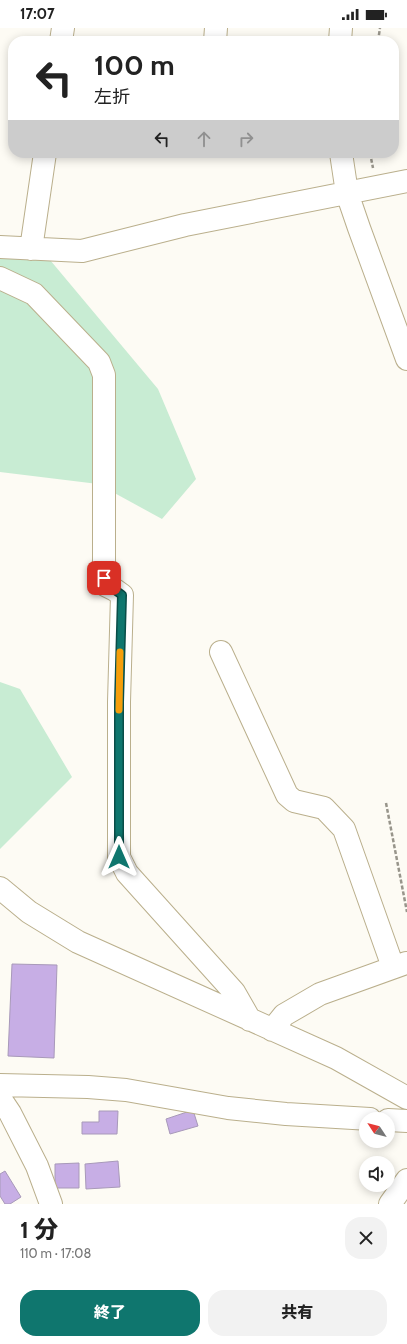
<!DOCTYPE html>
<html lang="ja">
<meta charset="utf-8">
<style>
:root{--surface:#fff;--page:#f2f2f2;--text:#222;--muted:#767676;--accent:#0f766e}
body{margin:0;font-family:Cabin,"Noto Sans JP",sans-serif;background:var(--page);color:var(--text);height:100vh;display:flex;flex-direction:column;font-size:15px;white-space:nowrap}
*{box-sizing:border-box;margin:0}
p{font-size:13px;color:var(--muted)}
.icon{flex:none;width:22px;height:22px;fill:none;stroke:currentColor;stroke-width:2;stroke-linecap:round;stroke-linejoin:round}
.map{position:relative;height:1176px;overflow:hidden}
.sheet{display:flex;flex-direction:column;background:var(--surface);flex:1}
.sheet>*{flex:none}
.hud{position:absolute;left:8px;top:8px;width:391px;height:122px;border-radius:16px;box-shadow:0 2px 10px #0003;background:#fff;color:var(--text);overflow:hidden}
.needle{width:26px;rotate:306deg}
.tools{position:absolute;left:359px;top:1084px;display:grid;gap:8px}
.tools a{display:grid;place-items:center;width:36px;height:36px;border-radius:50%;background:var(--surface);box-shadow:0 2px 10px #0003;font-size:20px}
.pin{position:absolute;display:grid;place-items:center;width:34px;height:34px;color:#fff;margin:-17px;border-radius:8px;box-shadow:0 2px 6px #0006}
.me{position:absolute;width:44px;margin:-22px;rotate:0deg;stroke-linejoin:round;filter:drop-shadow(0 0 3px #0008)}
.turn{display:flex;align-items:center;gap:14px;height:84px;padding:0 20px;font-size:18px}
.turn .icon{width:52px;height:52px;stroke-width:2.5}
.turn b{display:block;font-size:28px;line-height:34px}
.lanes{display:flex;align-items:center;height:38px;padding:0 20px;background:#0003;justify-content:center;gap:20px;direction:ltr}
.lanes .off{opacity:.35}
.round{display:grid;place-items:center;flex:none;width:42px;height:42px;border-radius:16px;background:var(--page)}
.summary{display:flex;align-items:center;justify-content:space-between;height:68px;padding:0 20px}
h1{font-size:24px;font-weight:800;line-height:30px}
.primary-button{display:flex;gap:8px;margin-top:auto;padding:8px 20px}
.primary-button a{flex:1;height:46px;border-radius:16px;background:var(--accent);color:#fff;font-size:16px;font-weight:800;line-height:46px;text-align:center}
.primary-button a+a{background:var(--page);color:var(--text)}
.status{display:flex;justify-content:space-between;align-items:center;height:28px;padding:0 20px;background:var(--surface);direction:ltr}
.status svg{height:11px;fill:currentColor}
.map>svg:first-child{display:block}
.green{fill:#c8ecd3}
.building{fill:#c7aee5;stroke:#a899b9}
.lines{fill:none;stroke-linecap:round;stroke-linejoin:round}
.minor-casing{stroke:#baaf8c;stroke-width:24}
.path{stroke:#98958b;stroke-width:2.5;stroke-dasharray:4 2;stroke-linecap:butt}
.minor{stroke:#fff;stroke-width:22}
.route-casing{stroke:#0a4d48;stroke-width:10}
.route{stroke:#0f766e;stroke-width:7}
.slow{stroke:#f59e0b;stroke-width:7}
</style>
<div class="status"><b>17:07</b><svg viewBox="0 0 49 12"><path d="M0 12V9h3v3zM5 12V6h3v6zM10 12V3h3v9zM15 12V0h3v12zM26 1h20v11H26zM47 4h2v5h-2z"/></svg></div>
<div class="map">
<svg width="407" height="1176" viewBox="0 0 407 1176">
<rect width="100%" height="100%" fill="#fdfbf4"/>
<path class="green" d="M0 209 40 220 158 361 196 451 162 491 98 456 0 444Z
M0 654 20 661 72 749 0 821Z"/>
<path class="building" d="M12 936 57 937 54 1030 8 1028Z
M193 1082 198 1098 170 1106 166 1091Z
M99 1083H118L117 1106H82V1094H99Z
M118 1133 120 1159 86 1161 85 1136Z
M79 1135V1160H55V1136Z
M5 1143 21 1169 10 1176H5L0 1168V1146Z"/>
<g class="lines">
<defs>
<path id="minor" d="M61 13 63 0
M215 13 216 0
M340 13 341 0
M341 125 347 165 359 200 407 331
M0 219 82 223 185 197 407 153
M31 221 45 125
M0 250 34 266 99 334 104 347V550L105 557 115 562 122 567 119 674V829L127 845 234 964 250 992
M221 624 287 767 294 773 324 780 344 801 393 939
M0 860 29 884 78 914 336 1030 407 1070
M272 1002 284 987 320 966 406 935
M0 1057 88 1059 126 1062 228 1080 286 1086 370 1091
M0 1070 10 1085 37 1138 51 1176
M388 1092 407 1093
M390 1176 407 1152"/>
</defs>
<use href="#minor" class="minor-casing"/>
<path class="path" d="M378 13 380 0
M370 125 373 140
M386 775 407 884"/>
<use href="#minor" class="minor"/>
</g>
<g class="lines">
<defs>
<path id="route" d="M104 550 105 558 115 562 122 567 119 674V829"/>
</defs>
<use href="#route" class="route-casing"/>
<use href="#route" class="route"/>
<path class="slow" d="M119 682 120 624"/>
</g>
</svg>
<div class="tools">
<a><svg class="needle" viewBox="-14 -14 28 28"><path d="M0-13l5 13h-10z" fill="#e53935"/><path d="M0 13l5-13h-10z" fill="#767676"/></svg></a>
<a><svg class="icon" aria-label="sound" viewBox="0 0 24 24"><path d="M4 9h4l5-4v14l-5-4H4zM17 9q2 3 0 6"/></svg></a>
</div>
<div class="pin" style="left:104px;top:550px;background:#d93025"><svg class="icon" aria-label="arrive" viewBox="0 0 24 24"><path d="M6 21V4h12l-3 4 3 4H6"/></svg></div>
<svg class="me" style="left:119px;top:829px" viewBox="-20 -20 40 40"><path d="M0-17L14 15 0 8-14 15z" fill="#0f766e" stroke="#fff" stroke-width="4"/></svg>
<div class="hud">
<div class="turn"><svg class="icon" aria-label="left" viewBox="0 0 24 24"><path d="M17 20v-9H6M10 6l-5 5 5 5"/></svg><div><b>100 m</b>左折</div></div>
<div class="lanes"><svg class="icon" aria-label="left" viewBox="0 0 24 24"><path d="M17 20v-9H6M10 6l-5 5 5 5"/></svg><svg class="icon off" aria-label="ahead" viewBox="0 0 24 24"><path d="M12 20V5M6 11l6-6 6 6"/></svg><svg class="icon off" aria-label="right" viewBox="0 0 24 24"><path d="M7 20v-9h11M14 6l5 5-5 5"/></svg></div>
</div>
</div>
<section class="sheet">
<div class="summary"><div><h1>1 分</h1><p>110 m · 17:08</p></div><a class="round"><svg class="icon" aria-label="close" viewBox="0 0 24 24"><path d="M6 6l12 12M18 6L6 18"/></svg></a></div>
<div class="primary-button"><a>終了</a><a>共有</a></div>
</section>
